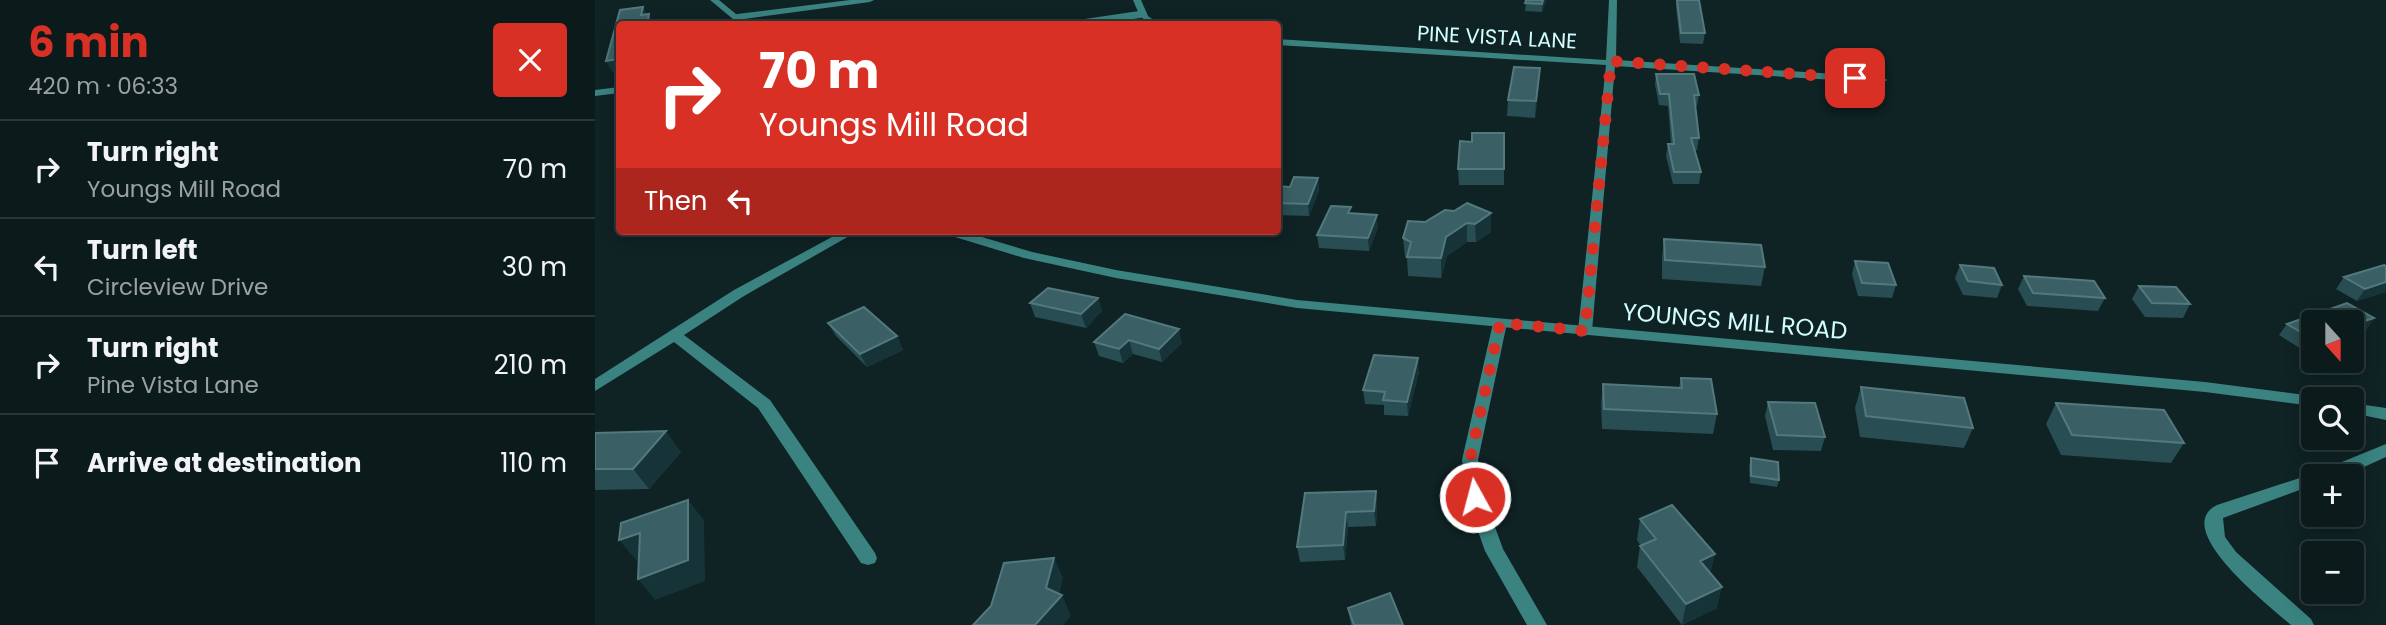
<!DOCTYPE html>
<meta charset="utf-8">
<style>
:root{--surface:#0b1a1b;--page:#142324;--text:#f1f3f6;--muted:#9aa1a3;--line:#2b383a;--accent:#d93025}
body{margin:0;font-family:Poppins,sans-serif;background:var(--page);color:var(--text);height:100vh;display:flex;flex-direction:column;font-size:26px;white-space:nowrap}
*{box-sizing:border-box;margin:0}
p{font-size:23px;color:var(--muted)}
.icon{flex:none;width:38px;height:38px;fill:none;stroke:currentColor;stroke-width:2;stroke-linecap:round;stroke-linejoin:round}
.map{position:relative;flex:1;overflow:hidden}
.sheet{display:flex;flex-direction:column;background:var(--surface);width:595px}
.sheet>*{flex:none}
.hud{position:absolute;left:21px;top:21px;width:665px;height:214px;border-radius:7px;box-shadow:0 4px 18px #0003,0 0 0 2px var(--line);background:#d93025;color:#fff;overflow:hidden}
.needle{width:46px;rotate:159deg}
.tools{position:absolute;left:1706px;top:310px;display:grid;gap:14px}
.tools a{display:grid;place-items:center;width:63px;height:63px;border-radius:7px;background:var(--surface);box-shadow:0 4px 18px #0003,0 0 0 2px var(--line);font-size:35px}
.pin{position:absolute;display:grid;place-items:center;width:60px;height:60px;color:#fff;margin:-30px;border-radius:14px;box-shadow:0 4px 10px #0006}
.me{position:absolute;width:77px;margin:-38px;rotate:353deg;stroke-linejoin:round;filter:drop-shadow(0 0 5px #0008)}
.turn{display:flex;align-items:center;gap:24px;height:147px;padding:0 28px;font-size:32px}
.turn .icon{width:91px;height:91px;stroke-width:2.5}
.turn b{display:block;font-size:49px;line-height:60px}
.then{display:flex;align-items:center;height:66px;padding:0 28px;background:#0003;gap:14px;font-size:26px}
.round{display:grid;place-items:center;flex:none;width:74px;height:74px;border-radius:7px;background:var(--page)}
.overview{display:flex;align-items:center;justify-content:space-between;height:119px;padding:0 28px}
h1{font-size:42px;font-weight:700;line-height:52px;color:var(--accent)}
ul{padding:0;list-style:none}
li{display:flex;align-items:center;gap:21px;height:98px;padding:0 28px;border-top:2px solid var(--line)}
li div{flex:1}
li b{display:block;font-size:26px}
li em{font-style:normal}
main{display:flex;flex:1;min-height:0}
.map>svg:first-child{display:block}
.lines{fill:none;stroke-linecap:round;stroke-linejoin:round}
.service{stroke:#3a8380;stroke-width:7}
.minor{fill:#3a8380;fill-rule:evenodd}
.tertiary{fill:#3a8380;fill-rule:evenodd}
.wall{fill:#284d52}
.shaded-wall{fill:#163438}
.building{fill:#3a6065;stroke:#52797d;stroke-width:2}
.route{stroke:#d93025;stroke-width:12;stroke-dasharray:0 21.6}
.labels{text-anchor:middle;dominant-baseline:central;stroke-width:5;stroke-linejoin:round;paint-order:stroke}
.far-street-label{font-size:21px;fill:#d2fdff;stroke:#0f2224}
.street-label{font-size:24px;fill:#d2fdff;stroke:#0f2224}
</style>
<main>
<section class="sheet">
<div class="overview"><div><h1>6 min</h1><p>420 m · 06:33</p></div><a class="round" style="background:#d93025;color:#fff"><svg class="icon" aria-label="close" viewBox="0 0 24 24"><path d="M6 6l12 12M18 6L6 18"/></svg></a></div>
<ul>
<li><svg class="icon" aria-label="right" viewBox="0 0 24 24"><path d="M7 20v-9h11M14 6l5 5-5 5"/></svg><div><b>Turn right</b><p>Youngs Mill Road</p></div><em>70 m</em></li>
<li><svg class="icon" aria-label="left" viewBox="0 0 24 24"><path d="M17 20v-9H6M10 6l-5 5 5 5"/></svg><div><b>Turn left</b><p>Circleview Drive</p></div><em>30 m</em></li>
<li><svg class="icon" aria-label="right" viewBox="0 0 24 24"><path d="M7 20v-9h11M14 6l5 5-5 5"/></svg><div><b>Turn right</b><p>Pine Vista Lane</p></div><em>210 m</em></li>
<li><svg class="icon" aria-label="arrive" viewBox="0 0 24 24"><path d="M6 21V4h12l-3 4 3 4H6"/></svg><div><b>Arrive at destination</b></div><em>110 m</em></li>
</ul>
</section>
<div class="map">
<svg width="1791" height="625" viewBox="0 0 1791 625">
<rect width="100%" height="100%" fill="#0f2224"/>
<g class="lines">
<path class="service" d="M480 24 548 14"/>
<path class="minor" d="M255 0H279L275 2 142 20 138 17 142 14Z
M538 0H546L553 16 564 24C547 24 544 14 538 0Z
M1014 0H1022L1021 60 1287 77 1292 80 1287 83 1020 66 997 331 990 336 983 331 1011 65 682 45V39L1011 60Z
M24 87V93L0 96V90Z
M248 231H263L149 296 89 335 175 400 280 553 282 558 280 563 273 565 266 563 163 408 79 342 0 391V379L139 290Z
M905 319 912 323 883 460 889 497 908 549 952 625H932L890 551 871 497 867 460 898 323Z
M1791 444V457C1763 470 1750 476 1718 476V485L1628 518 1630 537 1641 552 1716 619 1719 625H1696C1677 608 1574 529 1622 505L1720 473Z"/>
<path class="tertiary" d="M115 0H124L153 24H144Z
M348 231H367L437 252 521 270 702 300 1610 382 1718 396 1725 399H1718V406L1610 392 702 308 521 278 429 258 350 234Z
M1757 403 1791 408V420L1757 413Z"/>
</g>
<path class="wall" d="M931 0H951L947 12 930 11Z
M1081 0H1104L1110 33 1108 44 1085 43 1081 7Z
M1061 74 1104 95 1102 106H1100L1104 138 1102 150H1100L1106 172 1104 184H1078L1071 156 1073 144H1076L1073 106 1064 105 1060 85Z
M944 85 940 118 912 116 913 100Z
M909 133V185H864L863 169 877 142Z
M723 178 724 190 714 216 682 215V186L695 187Z
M859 211 896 232 881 242H872L852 256 846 278 813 276 812 258 810 257 808 238Z
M756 213 783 227 774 251 724 248 722 235Z
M1069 239 1170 267 1166 286 1067 279V258Z
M1260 261 1301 285 1297 298 1263 296 1257 274Z
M1365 265 1407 285 1402 298 1368 295 1360 278Z
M1791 266V292L1762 301 1741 289 1749 277Z
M1429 276 1510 298 1503 311 1432 306 1423 289Z
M1544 286 1595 304 1588 318 1550 317 1537 299Z
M503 298 507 311 491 328 440 317 435 303Z
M1752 303 1779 318 1771 330 1757 334V322H1718V347L1708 350 1684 335 1692 324Z
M530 314 587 343 567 362 538 354 528 363 504 356 499 342Z
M233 323 302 336 308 350 272 367 241 336Z
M824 372 813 416 789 415V405L770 404 768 390Z
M1086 378 1122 414 1118 434 1007 429 1006 404 1008 384 1084 387Z
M1266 387 1378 428 1369 448 1265 437 1260 408Z
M1173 402 1230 437 1226 451 1178 450 1170 416Z
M1461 403 1589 443 1576 463 1466 455 1451 424Z
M0 433 86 452 54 489 0 490Z
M1156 458 1184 480 1182 487 1155 483 1154 466Z
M781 491 782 505 781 526 753 527 750 560 705 562 702 547Z
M1045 519 1120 554 1115 573 1122 608 1087 625 1042 567 1045 546H1046L1042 540Z
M753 608 808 625H756Z"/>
<path class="shaded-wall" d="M948 0H951L947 12V4Z
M48 7 53 17 54 14 59 24H51L46 15Z
M24 59V71L17 72 11 61Z
M945 68 944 85 940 118 941 101Z
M723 178 724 190 714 216 713 204Z
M896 213V232L881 242 880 224Z
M782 215 783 227 774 251 773 238Z
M872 223V242L852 256 846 278V258L851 237Z
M1791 282V292L1762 301 1770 289Z
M503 298 507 311 491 328 486 314Z
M1779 318 1771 330 1757 334V325Z
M584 329 587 343 567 362 564 349Z
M302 336 308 350 272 367 265 354Z
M1716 338H1718V347L1708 350Z
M534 340 538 354 528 363 524 349Z
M823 358 824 372 813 416 812 402Z
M71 431 86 452 54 489 38 469Z
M781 491 782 505 781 526 779 511Z
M93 500 109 520 110 581 60 600 43 579Z
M751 512 753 527 750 560 748 545Z
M45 533 62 554 42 561 24 540Z
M1120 554 1115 575 1105 561Z
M459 558 468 578 463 600 467 595 476 616 468 625H440Z
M1127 587 1122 608 1087 625 1091 604Z"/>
<path class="building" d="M931 0H948L947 4 930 3Z
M1082 0H1104L1110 33H1086Z
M48 7 46 15 54 14 52 24H24V59L11 61 25 10Z
M919 67 945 68 941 101 913 100Z
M1061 74H1099L1104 95H1099L1104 138H1096L1106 172H1079L1073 144H1079L1074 94H1065Z
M877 133H909V169H863L865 141 877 142Z
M699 177 723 178 713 204 682 203V186L695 187Z
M872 203 896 213 880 224 872 223 851 237 846 258 812 257 816 242 808 238 813 221 830 222 850 210 859 211Z
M736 206 756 207 753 213 782 215 773 238 722 235Z
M1069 239 1166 245 1170 267 1070 260Z
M1260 261 1293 263 1301 285 1267 283Z
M1365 265 1399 268 1407 285 1373 281Z
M1789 265 1791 266V282L1770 289 1749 277Z
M1429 276 1499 281 1510 298 1438 293Z
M1544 286 1581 287 1595 304 1557 303Z
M453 288 503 298 486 314 435 303Z
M1752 303 1779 318 1757 325V322H1718V338H1716L1692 324Z
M269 307 302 336 265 354 233 323Z
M530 314 584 329 564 349 534 340 524 349 499 342Z
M779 355 823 358 812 402 788 400 790 392 768 390Z
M1086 378 1116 379 1122 414 1009 409 1008 384 1087 388Z
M1266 387 1369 398 1378 428 1271 416Z
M1173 402 1220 403 1230 437 1182 435Z
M1461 403 1569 410 1589 443 1477 435Z
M71 431 38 469H0V433Z
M1156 458 1183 462 1184 480 1156 476Z
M781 491 779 511 751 512 748 545 702 547 710 493Z
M93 500V560L43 579 45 533 24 540 26 523Z
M1077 505 1120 554 1105 561 1127 587 1091 604 1045 546 1061 539 1045 519Z
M459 558 451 588 467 595 440 625H378L396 606 409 563Z
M795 593 808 625H759L753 608Z"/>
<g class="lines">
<path class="route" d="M880 497 875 460 905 323 990 331 1016 61 1260 78"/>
</g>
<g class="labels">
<g class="far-street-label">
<text transform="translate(902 37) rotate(3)">PINE VISTA LANE</text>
</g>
<g class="street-label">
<text transform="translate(1140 321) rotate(5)">YOUNGS MILL ROAD</text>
</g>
</g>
</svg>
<div class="tools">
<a><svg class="needle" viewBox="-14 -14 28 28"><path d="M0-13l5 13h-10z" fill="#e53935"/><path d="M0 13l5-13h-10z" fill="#9aa1a3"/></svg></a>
<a><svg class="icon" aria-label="search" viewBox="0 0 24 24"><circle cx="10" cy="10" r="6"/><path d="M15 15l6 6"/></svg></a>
<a>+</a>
<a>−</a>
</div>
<div class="pin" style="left:1260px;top:78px;background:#d93025"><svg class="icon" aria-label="arrive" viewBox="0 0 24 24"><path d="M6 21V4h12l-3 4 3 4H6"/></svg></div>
<svg class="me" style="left:880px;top:497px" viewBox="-20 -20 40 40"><circle r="17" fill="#d93025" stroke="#fff" stroke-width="3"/><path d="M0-11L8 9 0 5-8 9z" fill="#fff"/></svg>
<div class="hud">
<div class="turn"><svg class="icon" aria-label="right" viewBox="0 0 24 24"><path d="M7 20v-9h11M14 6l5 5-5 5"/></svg><div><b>70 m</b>Youngs Mill Road</div></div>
<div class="then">Then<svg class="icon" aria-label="left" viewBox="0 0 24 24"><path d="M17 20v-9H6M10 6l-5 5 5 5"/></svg></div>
</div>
</div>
</main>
